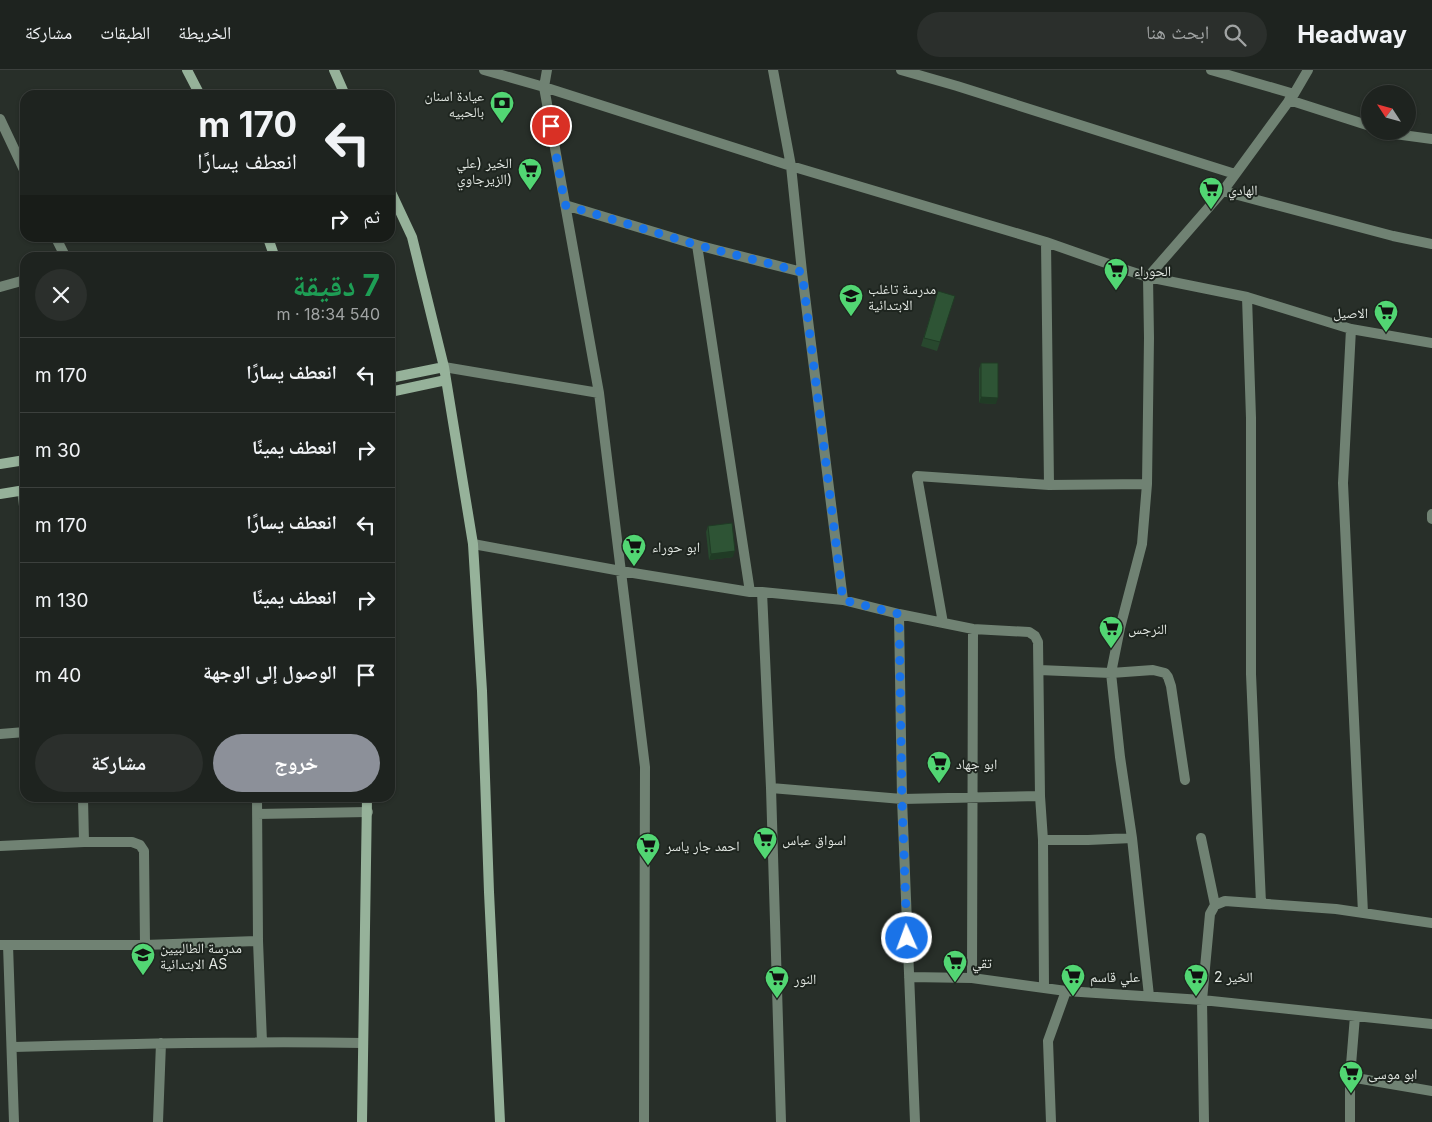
<!DOCTYPE html>
<html lang="ar">
<meta charset="utf-8">
<style>
:root{--surface:#1e231f;--page:#2b2f2c;--text:#f1f3f6;--muted:#a1a4a4;--line:#3c403d;--accent:#8c9099}
body{margin:0;font-family:Inter,"Noto Naskh Arabic",sans-serif;background:var(--page);color:var(--text);direction:rtl;height:100vh;display:flex;flex-direction:column;font-size:19px;white-space:nowrap}
*{box-sizing:border-box;margin:0}
p{font-size:16px;color:var(--muted)}
.icon{flex:none;width:28px;height:28px;fill:none;stroke:currentColor;stroke-width:2;stroke-linecap:round;stroke-linejoin:round}
.map{position:relative;flex:1;overflow:hidden;direction:ltr}
.sheet{position:absolute;left:20px;top:182px;width:375px;height:550px;display:flex;flex-direction:column;background:var(--surface);border-radius:15px;box-shadow:0 1px 4px #0004,0 0 0 1px var(--line);direction:rtl}
.sheet>*{flex:none}
.guide{position:absolute;left:20px;top:20px;width:375px;height:152px;border-radius:15px;box-shadow:0 1px 4px #0004,0 0 0 1px var(--line);direction:rtl;background:#1e231f;color:var(--text);overflow:hidden}
.needle{width:32px;rotate:306deg}
.buttons{position:absolute;left:1361px;top:15px;display:grid;gap:10px}
.buttons a{display:grid;place-items:center;width:55px;height:55px;border-radius:50%;background:var(--surface);box-shadow:0 1px 4px #0004,0 0 0 1px var(--line);font-size:25px}
.pin{position:absolute;display:grid;place-items:center;width:42px;height:42px;color:#fff;margin:-21px;border:2px solid #fff;border-radius:50%;box-shadow:0 1px 5px #0007}
.me{position:absolute;width:55px;margin:-28px;rotate:358deg;stroke-linejoin:round;filter:drop-shadow(0 0 4px #0008)}
.turn{display:flex;align-items:center;gap:18px;height:105px;padding:0 15px;font-size:22px}
.turn .icon{width:65px;height:65px;stroke-width:2.5}
.turn b{display:block;font-size:35px;line-height:42px}
.then{display:flex;align-items:center;height:48px;padding:0 15px;background:#0003;gap:10px;font-size:19px}
.round{display:grid;place-items:center;flex:none;width:52px;height:52px;border-radius:26px;background:var(--page)}
.head{display:flex;align-items:center;justify-content:space-between;height:85px;padding:0 15px}
h1{font-size:30px;font-weight:700;line-height:38px;color:#1e9e55}
.cta{display:flex;gap:10px;margin-top:auto;padding:10px 15px}
.cta a{flex:1;height:58px;border-radius:30px;background:var(--accent);color:#fff;font-size:20px;font-weight:700;line-height:58px;text-align:center}
.cta a+a{background:var(--page);color:var(--text)}
ul{padding:0;list-style:none}
li{display:flex;align-items:center;gap:15px;height:75px;padding:0 15px;border-top:1px solid var(--line)}
li div{flex:1}
li b{display:block;font-size:19px}
li em{font-style:normal}
header{display:flex;align-items:center;gap:30px;box-sizing:border-box;height:70px;padding:0 25px;background:var(--surface);border-bottom:1px solid var(--line)}
header strong{font-size:24px}
nav{display:flex;gap:28px;margin-inline-start:auto;font-size:18px}
.search{width:350px;height:45px;background:var(--page);display:flex;align-items:center;gap:12px;box-sizing:border-box;padding:0 18px;border-radius:28px;color:var(--muted);font-size:19px}
.map>svg:first-child{display:block}
.lines{fill:none;stroke-linecap:round;stroke-linejoin:round}
.street{stroke:#708273;stroke-width:10}
.secondary{stroke:#96b29a;stroke-width:10}
.wall{fill:#28482e}
.shaded-wall{fill:#203b25}
.building{fill:#2e5435;stroke:#203b25}
.route{stroke:#1a73e8;stroke-width:9;stroke-dasharray:0 16.2}
.labels{text-anchor:middle;dominant-baseline:central;stroke-width:4;stroke-linejoin:round;paint-order:stroke}
.poi-label{font-size:14px;fill:#e2e7e2;stroke:#1e251f;text-anchor:start}
</style>
<header>
<strong>Headway</strong>
<div class="search"><svg class="icon" aria-label="search" viewBox="0 0 24 24"><circle cx="10" cy="10" r="6"/><path d="M15 15l6 6"/></svg>ابحث هنا</div>
<nav><a>الخريطة</a><a>الطبقات</a><a>مشاركة</a></nav>
</header>
<div class="map">
<svg width="1432" height="1052" viewBox="0 0 1432 1052">
<rect width="100%" height="100%" fill="#282f29"/>
<g class="lines">
<path class="street" d="M484 0 544 17 791 96 1046 172 1123 199 1148 207 1247 227 1351 259 1432 273
M547 0 544 17 599 323 645 697 644 1052
M773 0 791 96 802 202 843 530
M901 0 957 16 1235 104
M1211 0 1294 24
M1289 30 1370 56
M0 49 25 102
M1387 61 1395 64 1432 69
M1223 121 1393 166 1432 174
M565 135 697 175 802 202
M56 168 66 188
M1046 172 1049 415
M697 175 750 522
M0 217 25 210
M1247 227 1251 348V604L1261 833
M1351 259 1343 413 1363 843
M444 297 599 323
M22 420 25 444
M1432 444V449
M473 474 621 501 750 522H762L843 530 899 544 973 559 1029 562 1035 566 1038 572 1040 726 1043 770 1044 917
M762 522 771 718 781 1052
M899 544 902 729 915 1052
M943 553 917 406 1049 415 1147 414
M1039 600 1111 603 1153 600 1165 603 1168 607 1171 616 1185 710
M0 664 25 662
M771 718 902 729 1040 726
M83 728 84 772
M257 728 258 871 262 972
M257 744 368 742
M1201 768 1215 835 1210 844 1202 930 1204 1052
M1043 770H1088L1132 768
M0 776 84 772H132L140 775 144 781 145 875
M1215 835 1225 831 1336 839 1432 853
M0 875H145L258 871
M8 875 14 1052
M909 907 972 908 1066 921 1202 930 1432 954
M972 908 973 559
M1149 926 1132 768 1120 687 1111 603 1120 558 1142 474 1147 414 1149 268 1148 207 1223 121 1294 24 1308 0
M12 977C129 974 245 971 363 973
M1350 1007 1432 1021
M158 1052 161 973
M1051 1052 1048 971 1066 921
M1350 1052V1007L1355 946"/>
<path class="secondary" d="M187 0 200 25
M334 0 345 25
M390 120 412 167 444 297 473 474 482 621 489 822 500 1052
M268 168 275 188
M390 308 444 297
M390 322 446 310
M0 394 25 390
M0 424 25 420
M362 1052 367 728"/>
</g>
<path class="wall" d="M938 221 940 272 937 281 921 276Z
M981 293 996 334 979 333V299Z
M708 456 733 487 709 490 706 462Z"/>
<path class="shaded-wall" d="M981 327 998 328 996 334 979 333Z
M735 481 733 487 709 490 711 484Z"/>
<path class="building" d="M938 221 955 226 940 272 924 268Z
M981 293H998V328L981 327Z
M732 453 735 481 711 484 708 456Z"/>
<g class="lines">
<path class="route" d="M551 56 565 135 697 175 802 202 843 530 899 544 902 730 907 868"/>
</g>
<defs>
<symbol id="bank-pin" viewBox="-11 -11 22 30"><path d="M0 17L-7.5 6A9.5 9.5 0 1 1 7.5 6Z" fill="#52d673" stroke="#1e251f"/><path d="M-6-4H6V4H-6ZM0-2.3a2.3 2.3 0 1 0 0 4.6a2.3 2.3 0 1 0 0-4.6Z" fill="#111"/></symbol>
<symbol id="supermarket-pin" viewBox="-11 -11 22 30"><path d="M0 17L-7.5 6A9.5 9.5 0 1 1 7.5 6Z" fill="#52d673" stroke="#1e251f"/><path d="M-6-5.5h2.5l.6 2H6L4.5 2H-2.5L-4.4-4H-6ZM-1.5 3.2a1.3 1.3 0 1 0 .1 0ZM3 3.2a1.3 1.3 0 1 0 .1 0Z" fill="#111"/></symbol>
<symbol id="school-pin" viewBox="-11 -11 22 30"><path d="M0 17L-7.5 6A9.5 9.5 0 1 1 7.5 6Z" fill="#52d673" stroke="#1e251f"/><path d="M0-5L7-2L0 1L-7-2ZM-4 1L0 2.5L4 1V4Q0 6-4 4Z" fill="#111"/></symbol>
</defs>
<g fill-rule="evenodd">
<use href="#bank-pin" x="488" y="19" width="28" height="38"/>
<use href="#supermarket-pin" x="516" y="86" width="28" height="38"/>
<use href="#supermarket-pin" x="1197" y="105" width="28" height="38"/>
<use href="#supermarket-pin" x="1102" y="186" width="28" height="38"/>
<use href="#school-pin" x="837" y="212" width="28" height="38"/>
<use href="#supermarket-pin" x="1372" y="228" width="28" height="38"/>
<use href="#supermarket-pin" x="620" y="462" width="28" height="38"/>
<use href="#supermarket-pin" x="1097" y="544" width="28" height="38"/>
<use href="#supermarket-pin" x="925" y="679" width="28" height="38"/>
<use href="#supermarket-pin" x="751" y="755" width="28" height="38"/>
<use href="#supermarket-pin" x="634" y="761" width="28" height="38"/>
<use href="#school-pin" x="129" y="871" width="28" height="38"/>
<use href="#supermarket-pin" x="941" y="878" width="28" height="38"/>
<use href="#supermarket-pin" x="1059" y="892" width="28" height="38"/>
<use href="#supermarket-pin" x="1182" y="892" width="28" height="38"/>
<use href="#supermarket-pin" x="763" y="894" width="28" height="38"/>
<use href="#supermarket-pin" x="1337" y="989" width="28" height="38"/>
</g>
<g class="labels">
<g class="poi-label">
<text x="484" y="25" text-anchor="end">عيادة اسنان<tspan x="484" dy="16">بالحبيه</tspan></text>
<text x="512" y="92" text-anchor="end">الخير (علي<tspan x="512" dy="16">الزيرجاوي)</tspan></text>
<text x="1228" y="119">الهادي</text>
<text x="1134" y="200">الحوراء</text>
<text x="868" y="218">مدرسة تاغلب<tspan x="868" dy="16">الابتدائية</tspan></text>
<text x="1368" y="242" text-anchor="end">الاصيل</text>
<text x="652" y="476">ابو حوراء</text>
<text x="1128" y="558">النرجس</text>
<text x="956" y="693">ابو جهاد</text>
<text x="782" y="769">اسواق عباس</text>
<text x="666" y="775">احمد جار ياسر</text>
<text x="160" y="877">مدرسة الطالبيين<tspan x="160" dy="16">الابتدائية AS</tspan></text>
<text x="972" y="892">تقي</text>
<text x="1090" y="906">علي قاسم</text>
<text x="1214" y="906">الخير 2</text>
<text x="794" y="908">النور</text>
<text x="1368" y="1003">ابو موسى</text>
</g>
</g>
</svg>
<div class="buttons">
<a><svg class="needle" viewBox="-14 -14 28 28"><path d="M0-13l5 13h-10z" fill="#e53935"/><path d="M0 13l5-13h-10z" fill="#a1a4a4"/></svg></a>
</div>
<div class="pin" style="left:551px;top:56px;background:#d93025"><svg class="icon" aria-label="arrive" viewBox="0 0 24 24"><path d="M6 21V4h12l-3 4 3 4H6"/></svg></div>
<svg class="me" style="left:907px;top:868px" viewBox="-20 -20 40 40"><circle r="17" fill="#1a73e8" stroke="#fff" stroke-width="3"/><path d="M0-11L8 9 0 5-8 9z" fill="#fff"/></svg>
<div class="guide">
<div class="turn"><svg class="icon" aria-label="left" viewBox="0 0 24 24"><path d="M17 20v-9H6M10 6l-5 5 5 5"/></svg><div><b>170 m</b>انعطف يسارًا</div></div>
<div class="then">ثم<svg class="icon" aria-label="right" viewBox="0 0 24 24"><path d="M7 20v-9h11M14 6l5 5-5 5"/></svg></div>
</div>
<section class="sheet">
<div class="head"><div><h1>7 دقيقة</h1><p>540 m · 18:34</p></div><a class="round"><svg class="icon" aria-label="close" viewBox="0 0 24 24"><path d="M6 6l12 12M18 6L6 18"/></svg></a></div>
<ul>
<li><svg class="icon" aria-label="left" viewBox="0 0 24 24"><path d="M17 20v-9H6M10 6l-5 5 5 5"/></svg><div><b>انعطف يسارًا</b></div><em>170 m</em></li>
<li><svg class="icon" aria-label="right" viewBox="0 0 24 24"><path d="M7 20v-9h11M14 6l5 5-5 5"/></svg><div><b>انعطف يمينًا</b></div><em>30 m</em></li>
<li><svg class="icon" aria-label="left" viewBox="0 0 24 24"><path d="M17 20v-9H6M10 6l-5 5 5 5"/></svg><div><b>انعطف يسارًا</b></div><em>170 m</em></li>
<li><svg class="icon" aria-label="right" viewBox="0 0 24 24"><path d="M7 20v-9h11M14 6l5 5-5 5"/></svg><div><b>انعطف يمينًا</b></div><em>130 m</em></li>
<li><svg class="icon" aria-label="arrive" viewBox="0 0 24 24"><path d="M6 21V4h12l-3 4 3 4H6"/></svg><div><b>الوصول إلى الوجهة</b></div><em>40 m</em></li>
</ul>
<div class="cta"><a>خروج</a><a>مشاركة</a></div>
</section>
</div>
